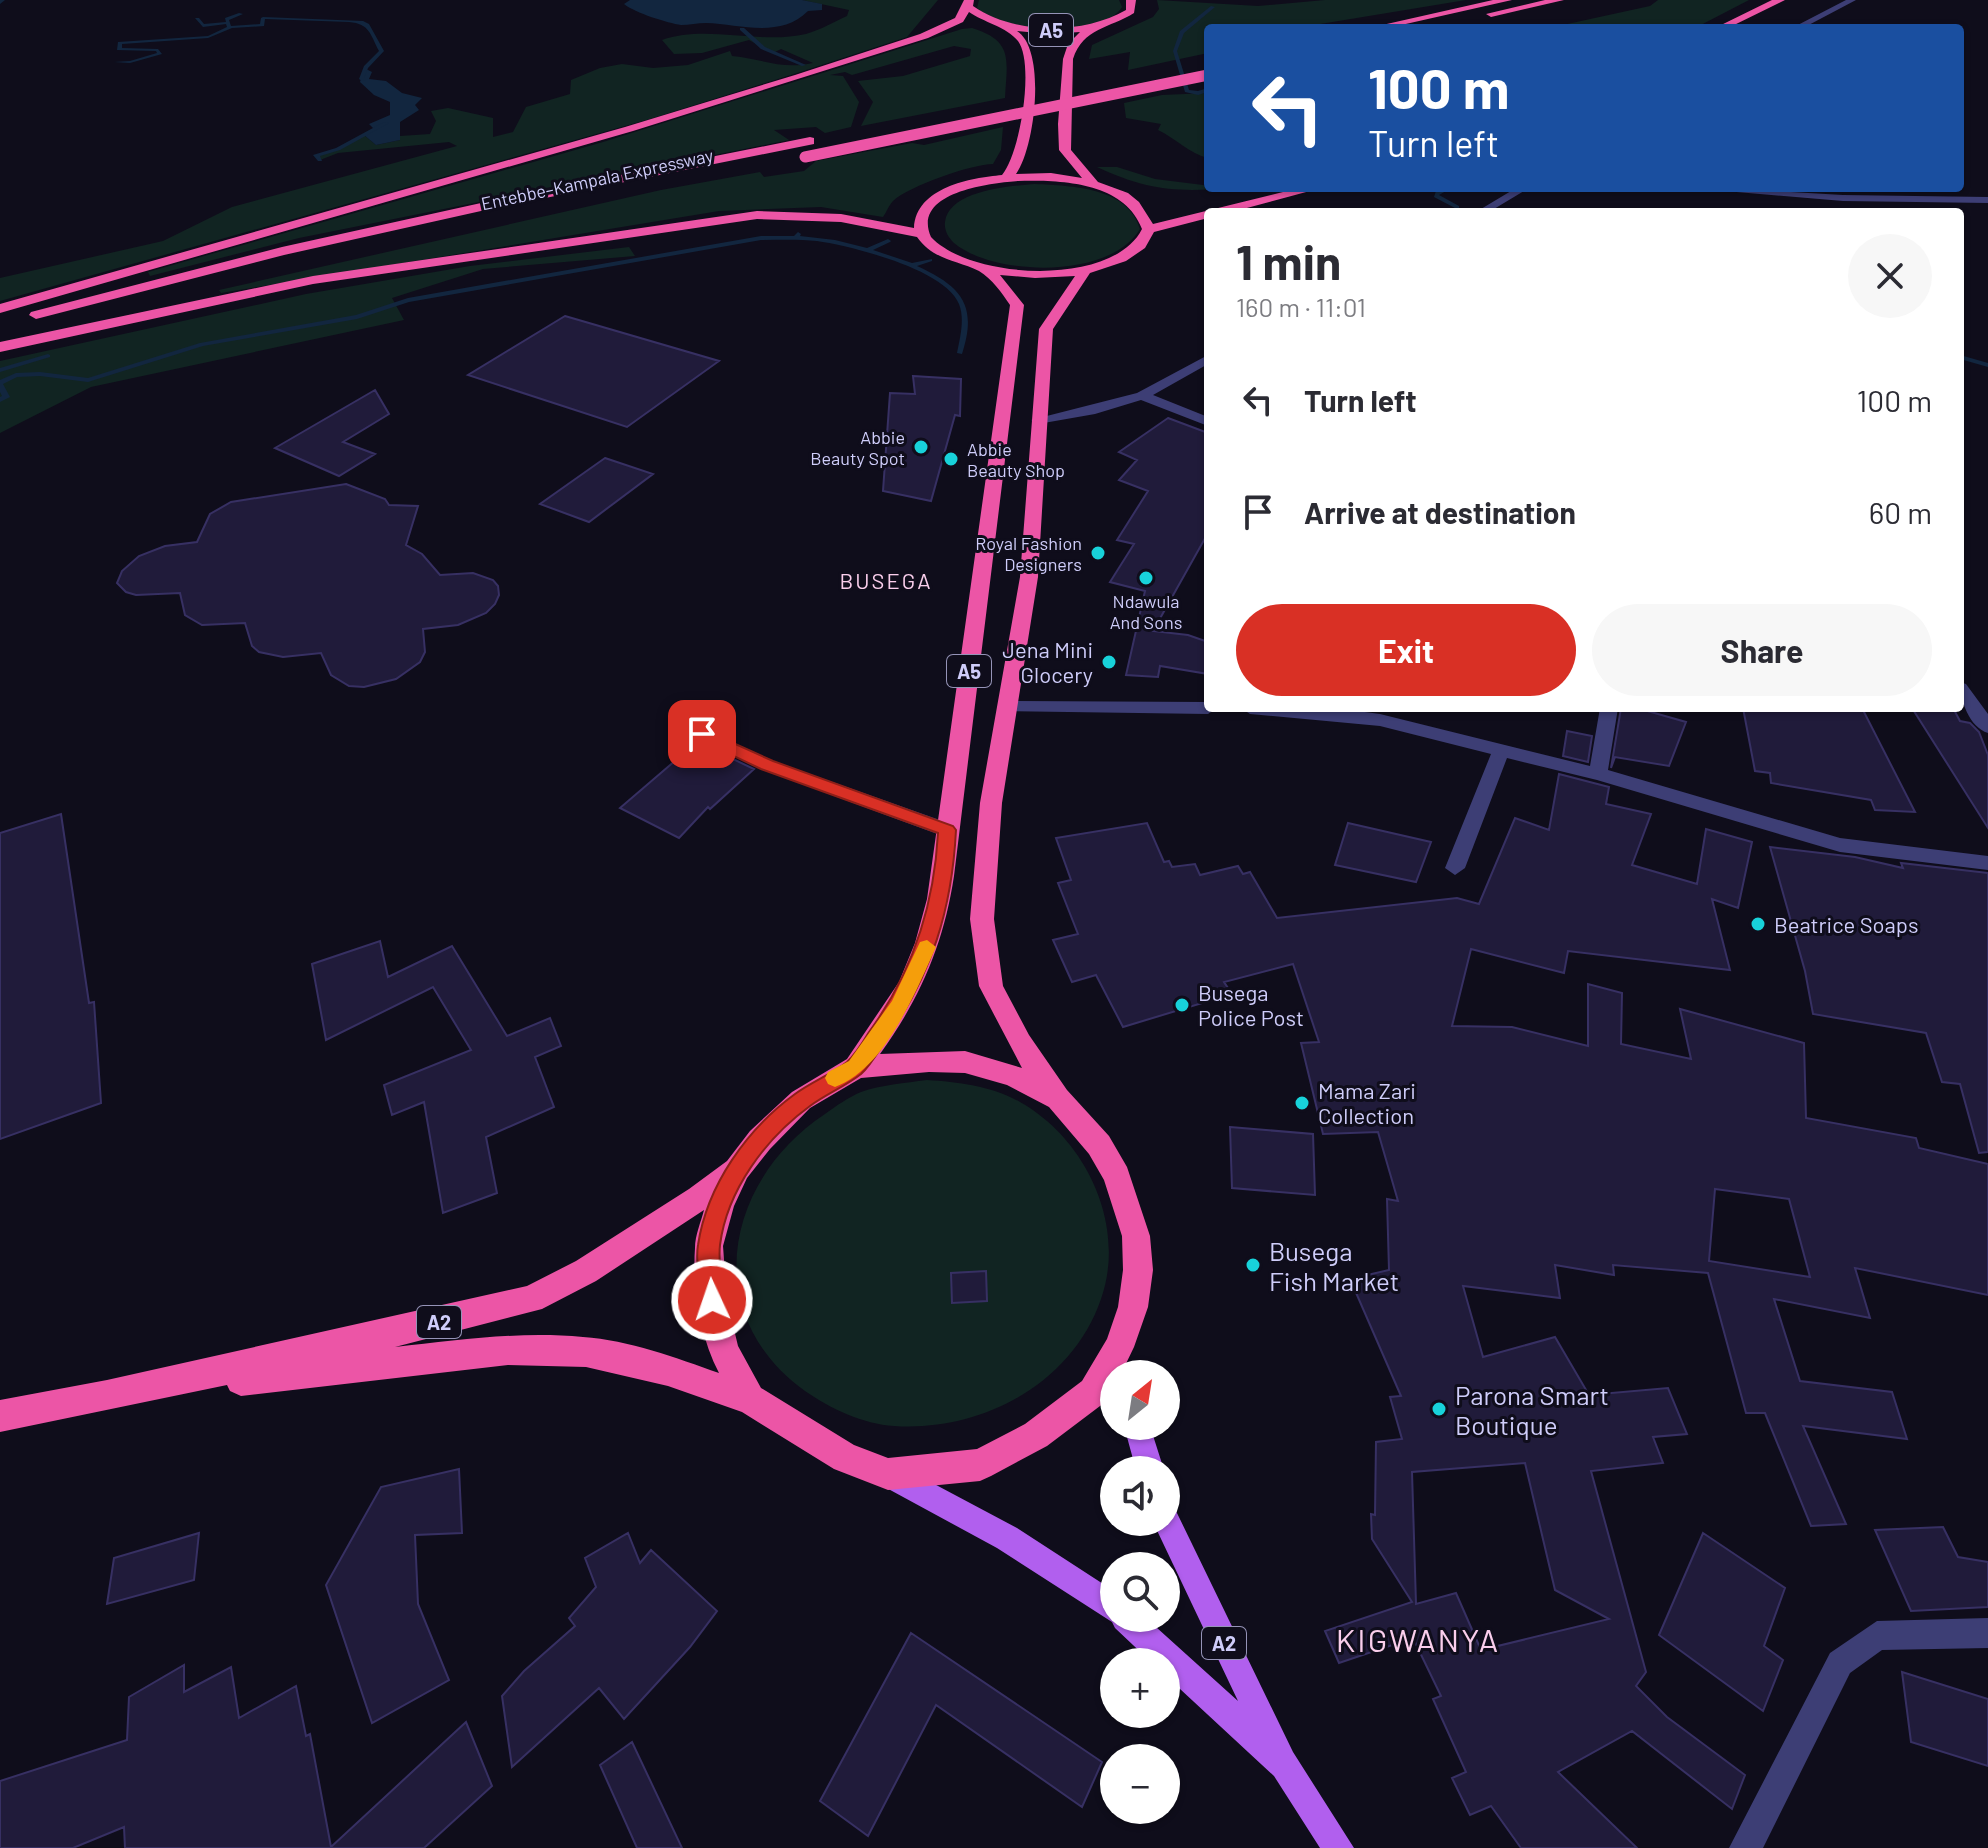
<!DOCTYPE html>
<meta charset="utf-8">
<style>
:root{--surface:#fff;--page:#f7f7f7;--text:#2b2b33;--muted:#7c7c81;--accent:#d93025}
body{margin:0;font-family:Barlow,sans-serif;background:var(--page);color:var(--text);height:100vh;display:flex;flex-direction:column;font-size:30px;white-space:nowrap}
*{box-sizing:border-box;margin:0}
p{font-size:26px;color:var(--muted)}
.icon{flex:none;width:44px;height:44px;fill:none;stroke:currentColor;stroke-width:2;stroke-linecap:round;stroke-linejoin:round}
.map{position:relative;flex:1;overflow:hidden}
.drawer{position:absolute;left:1204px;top:208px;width:760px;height:504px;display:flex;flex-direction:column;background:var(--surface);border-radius:8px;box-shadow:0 2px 6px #0004}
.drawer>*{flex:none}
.top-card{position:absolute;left:1204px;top:24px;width:760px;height:168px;border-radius:8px;box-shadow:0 2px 6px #0004;background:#1a4fa0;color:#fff;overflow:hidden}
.needle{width:52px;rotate:30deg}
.buttons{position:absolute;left:1100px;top:1360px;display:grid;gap:16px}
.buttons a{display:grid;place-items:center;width:80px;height:80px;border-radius:50%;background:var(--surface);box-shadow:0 2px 6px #0004;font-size:40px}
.pin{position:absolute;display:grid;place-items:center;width:68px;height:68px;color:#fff;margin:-34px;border-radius:16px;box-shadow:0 4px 12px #0006}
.me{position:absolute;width:88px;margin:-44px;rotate:357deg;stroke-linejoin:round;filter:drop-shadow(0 0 6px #0008)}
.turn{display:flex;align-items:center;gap:28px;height:168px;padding:0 32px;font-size:36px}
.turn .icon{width:104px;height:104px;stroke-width:2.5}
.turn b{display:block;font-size:56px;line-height:68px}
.round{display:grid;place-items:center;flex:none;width:84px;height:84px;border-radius:42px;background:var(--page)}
.head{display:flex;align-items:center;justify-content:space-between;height:136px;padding:0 32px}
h1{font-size:48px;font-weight:700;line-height:60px}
.cta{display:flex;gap:16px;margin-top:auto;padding:16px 32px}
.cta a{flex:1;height:92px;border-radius:48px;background:var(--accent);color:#fff;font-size:32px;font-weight:700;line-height:92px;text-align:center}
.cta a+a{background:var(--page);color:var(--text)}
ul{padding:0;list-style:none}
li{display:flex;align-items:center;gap:24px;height:112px;padding:0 32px}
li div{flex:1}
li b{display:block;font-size:30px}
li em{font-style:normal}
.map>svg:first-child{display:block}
.green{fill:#112422}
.water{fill:#12263f}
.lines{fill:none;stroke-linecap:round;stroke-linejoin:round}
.stream{fill:#12263f;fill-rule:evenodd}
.building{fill:#201b3a;stroke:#373063;stroke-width:2;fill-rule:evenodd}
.minor{fill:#3d3e75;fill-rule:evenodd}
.major{fill:#b15fee;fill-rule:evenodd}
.highway{fill:#ec55a6;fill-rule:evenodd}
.highway-bridge{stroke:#ec55a6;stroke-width:11}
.route{fill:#d93025;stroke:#8d1f18;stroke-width:2}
.slow{fill:#f59e0b}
.poi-dot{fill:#18d2da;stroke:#0f0d1b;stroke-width:3}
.labels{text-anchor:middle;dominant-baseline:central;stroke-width:6;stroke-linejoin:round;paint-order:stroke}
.far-street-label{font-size:18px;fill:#cfcdfa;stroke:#0f0d1b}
.far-poi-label{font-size:18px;fill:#cfcdfa;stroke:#0f0d1b;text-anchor:end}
.shield{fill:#0f0d1b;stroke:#9593b7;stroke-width:2}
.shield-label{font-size:20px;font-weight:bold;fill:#cfcdfa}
.far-quarter-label{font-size:22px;letter-spacing:2px;fill:#faceec;stroke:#0f0d1b}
.poi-label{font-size:22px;fill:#cfcdfa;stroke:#0f0d1b;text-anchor:start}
.near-poi-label{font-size:26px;fill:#cfcdfa;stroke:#0f0d1b;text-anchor:start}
.near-quarter-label{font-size:32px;letter-spacing:2px;fill:#faceec;stroke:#0f0d1b}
</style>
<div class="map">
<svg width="1988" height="1848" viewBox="0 0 1988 1848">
<rect width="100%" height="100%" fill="#0f0d1b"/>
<path class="green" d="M802 0H938L907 37 800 72 650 119 0 301V278L163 241 232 207 457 146 449 142 338 153 320 160 316 155 338 149 364 135 376 145 400 140V136L430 134 436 121 431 111 448 108 493 118V137L513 132 526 107 570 94 571 80 600 68 622 64 653 68 688 65 730 51 732 56C763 59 782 70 813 63L781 49 773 53 749 40 702 53 674 54 662 40C707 24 759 45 806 34 820 30 834 22 847 16L849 10Z
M979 0H1119L1122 7C1103 39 1002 32 977 8Z
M1157 0 1258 6 1325 0H1466L1296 28H1208V53L1128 70 1130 52 1089 59 1092 45 1153 17 1159 9Z
M1658 0H1749L1695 28H1549L1650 6Z
M972 28C1014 41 1007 60 1005 98L861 126 873 102 858 81 903 76 970 56 971 49 954 46 852 75 845 72 830 75 843 76 859 102 851 127 825 133 816 127 774 130 789 140 299 238 150 276 148 272 603 142 962 29Z
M1208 93V158C1190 154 1175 138 1158 130L1161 124 1126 118 1124 103 1162 95Z
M1003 127 1001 150 993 164C972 164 909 186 893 201 889 205 886 213 883 217L821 207 719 211 221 293 219 290 661 190 760 172 764 177 804 171 816 161 912 143 924 145Z
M1097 167H1117L1155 179 1227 188C1176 193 1144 189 1097 167Z
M1035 184C1072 186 1128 187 1140 229 1111 279 995 277 954 243 948 237 944 230 945 222 949 190 1011 186 1035 184Z
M629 247 635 256 483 269 392 298 404 320 91 387 0 433V361L306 294 470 266Z
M927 1080C958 1082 992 1086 1020 1102 1086 1139 1127 1225 1101 1299 1072 1384 981 1432 894 1426 863 1424 831 1409 805 1391 699 1315 724 1181 825 1114 836 1106 849 1097 861 1092 881 1085 905 1083 927 1080Z"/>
<path class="water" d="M630 0H802L822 4V10L808 11C780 39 740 24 706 23 698 23 689 25 681 25 668 23 635 13 624 4Z
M364 68 372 72 369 79 386 81 402 93 422 98 415 105 419 110 400 122V140L376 145 364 135 375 130 369 124 390 115V102L374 95 360 82Z"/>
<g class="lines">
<path class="stream" d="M0 0H5L0 4Z
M1211 6 1215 7 1184 33 1177 51 1189 90 1198 91 1208 88V92L1198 95 1185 92 1173 51 1180 31Z
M239 13 243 14 229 20 231 26 260 24 261 18 263 17 363 21 369 24 384 51 368 68 364 78 366 80 362 81 359 79 364 66 379 51C370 34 370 24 349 22L265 19 264 26 232 28 208 38 122 44V48L158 49 162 54 130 63 114 62 130 61 157 53 156 51 117 50 118 42 208 36 227 27 226 24 203 27 195 18H199L204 24 226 22 225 18Z
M740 28H744L765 47 806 65 802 66 761 49 740 30Z
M384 122 389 123 340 150 320 156 322 161H318L313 155 336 148Z
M1443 188H1451L1439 195 1459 206V208H1455L1434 197 1436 191Z
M798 232 801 234 800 236 835 240 867 248 888 239 891 241 890 242 873 250 912 263 932 259V261L917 266C961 286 978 305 962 354L957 353C960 338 965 319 959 304 945 269 851 246 817 241 798 239 779 240 761 240L409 302 357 319 203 346 88 382 40 376 17 377 3 384 10 397 0 402V397L2 396 0 392V380L16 373 40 372 88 378 200 343 356 315 408 298 761 236H794Z
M48 354 50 355V357L0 372V368Z
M1960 355 1988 363V367L1960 359Z"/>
</g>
<path class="building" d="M565 316 719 361 627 427 468 375Z
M913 376 961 379 960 416 955 415 931 501 883 491 890 393 915 394Z
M375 390 389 414 343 442 375 454 339 476 275 448Z
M1168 418 1208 433V533L1153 631 1188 635 1208 642V674L1160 666 1158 677 1126 675 1145 591 1110 582 1134 544 1117 540 1148 491 1119 480 1137 460 1119 452Z
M605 458 653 474 589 522 540 504Z
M346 484 385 499 389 505 418 506 406 545 422 554 440 575 473 573 493 580 498 586 499 595 495 604 486 613 458 625 423 629 425 652 420 662 396 679 364 687 349 686 331 675 321 653 283 657 259 652 252 646 245 623 202 625 185 615 180 593 136 595 126 592 117 583 122 571 139 556 165 546 197 542 210 514 231 502Z
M1621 708H1637L1686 722 1669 766 1615 757 1611 768Z
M1743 708H1862L1915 812 1875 810 1871 800 1771 783 1770 773 1755 771Z
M1912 708H1953L1960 721 1970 723 1979 732 1988 755V828Z
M1567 731 1592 736 1588 762 1563 756Z
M697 742 754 769 710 809 708 807 679 838 620 808Z
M1559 774 1609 787 1606 804 1651 814 1632 865 1697 884 1706 829 1752 842 1738 908 1712 899 1730 970 1568 951 1564 973 1471 949 1452 1026 1512 1027 1588 1046V984L1622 993 1621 1044 1691 1059 1680 1009 1804 1043 1806 1118 1916 1138 1919 1148 1988 1164V1295L1855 1268 1870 1318 1774 1299 1800 1381 1892 1392 1907 1439 1803 1426 1846 1524 1811 1526 1765 1413H1746L1708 1273 1613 1265 1614 1275 1555 1265 1560 1298 1463 1286 1483 1357 1555 1337 1589 1395 1668 1388 1687 1434 1653 1437 1663 1463 1591 1471 1646 1672 1636 1686 1667 1717 1745 1775 1732 1809 1632 1731 1558 1772 1637 1848H1521L1491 1806 1470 1815 1452 1778 1466 1772 1433 1699 1441 1696 1413 1638 1339 1663 1325 1631 1412 1602 1372 1539 1371 1514 1375 1515 1376 1442 1402 1439 1390 1397 1401 1396 1350 1279 1389 1270 1387 1199 1398 1201 1378 1132 1323 1134 1301 1043 1319 1042 1293 964 1224 982 1232 994 1123 1027 1096 975 1072 982 1053 940 1078 934 1058 883 1071 880 1056 838 1147 823 1164 862 1169 861 1172 867 1195 864 1200 875 1238 866 1243 874 1250 872 1277 918 1457 898 1479 904 1515 818 1549 830ZM1715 1189 1789 1199 1810 1277 1709 1261ZM1525 1463 1555 1590 1609 1619 1481 1650 1456 1593 1416 1604 1412 1472Z
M61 814 89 1003 94 1002 101 1103 0 1139V833Z
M1348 823 1431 842 1416 882 1335 865Z
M1770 847 1855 857 1903 868 1901 863 1988 873V1152L1979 1153 1960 1084 1942 1082 1926 1033 1813 1014 1805 971Z
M380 941 388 977 452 946 507 1036 550 1018 561 1046 535 1057 554 1107 486 1137 497 1193 443 1213 424 1102 392 1115 384 1085 471 1050 433 987 326 1040 312 964Z
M1230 1127 1313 1134 1315 1195 1232 1188Z
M986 1271 987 1301 952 1303 951 1273Z
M459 1469 462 1533 415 1535 418 1604 449 1680 372 1723 326 1585 381 1487Z
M1943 1527 1958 1557 1988 1562V1607L1911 1611 1875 1530Z
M199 1533 194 1580 107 1604 114 1558Z
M628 1533 640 1563 651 1550 717 1611 690 1647 624 1719 599 1688 512 1767 502 1696 524 1671 575 1626 569 1618 596 1587 585 1558Z
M1703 1533 1785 1588 1764 1646 1783 1660 1763 1711 1659 1635Z
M911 1633 1102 1762 1082 1807 936 1705 868 1836 820 1801Z
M184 1665V1692L231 1667 239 1718 296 1686 306 1736 310 1734 331 1847 466 1722 492 1786 424 1848H125L124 1827 73 1848H0V1781L127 1740 129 1697Z
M1902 1672 1988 1699V1766L1911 1742Z
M632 1742 682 1848H637L600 1765Z"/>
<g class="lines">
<path class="minor" d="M1846 0H1856L1803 28H1792Z
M1516 188H1529L1489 212H1476Z
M1720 188 1843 195 1988 197V203L1843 201 1725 191Z
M1208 355V364L1153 395 1208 417V426L1141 400 1095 414 1038 424 1031 420 1137 393Z
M1960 682 1966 684 1988 714V733C1969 727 1960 700 1960 682Z
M1006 701 1208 702V708H1217L1208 714 1000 711 997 707 1000 703Z
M1241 708H1335L1380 714 1590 766 1600 708H1618L1608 770 1840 838 1988 856V870L1840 852 1597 780 1507 758 1465 868 1455 875 1445 868 1491 754 1380 726 1250 714Z
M702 728 773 761 954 825 956 830 954 835H940L761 769 696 738 693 734Z
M1988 1618V1648L1882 1650 1850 1673 1763 1848H1729L1830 1653 1877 1621Z"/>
<path class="major" d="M1124 1426H1150L1164 1470H1136Z
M891 1461 1017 1528 1114 1591V1618H1146L1238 1701 1153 1522H1166V1507L1176 1511 1293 1752 1354 1848H1320L1274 1776 1166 1676V1662H1151L1115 1628 1112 1622 997 1548 881 1485 877 1475 881 1465Z"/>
<path class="highway" d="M964 0H974L973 6C1015 35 1082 35 1126 10V0H1136L1134 13C1110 28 1083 28 1073 59L1071 150 1098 182 1128 193 1139 202 1153 224 1299 188H1321L1232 212H1208V218L1154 232 1145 248 1126 261 1090 273 1053 329 1038 577 1002 803 994 919 1003 986 1029 1035 1067 1090 1109 1136 1127 1167 1150 1236 1153 1270 1148 1307 1134 1347 1121 1374H1114V1386L1104 1403 1047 1446 991 1476 980 1481 888 1490 834 1469 742 1412 668 1386 586 1367 508 1365 241 1396 230 1391 227 1385 0 1432V1400L107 1380 527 1286 576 1261 689 1189 727 1161 750 1131 792 1092 847 1059 899 982 915 943 927 899 1010 305C1002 293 992 279 979 271 957 260 933 260 917 237L841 222 757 219 313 284 0 352V342L313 276 757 211 841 214 914 228C916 187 971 178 1002 175 1020 154 1035 64 1018 41 1007 27 983 22 969 12L963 22 928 38 633 131 0 313V304L625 127 795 75 920 34 955 18ZM1017 31 1049 34 1080 32 1068 44 1063 59 1058 124 1059 150 1082 178 1051 173 1016 174C1035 148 1047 50 1017 31ZM1018 181C1062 180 1124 182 1142 229 1113 287 971 280 931 237 911 192 991 183 1018 181ZM1000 275 1035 278 1075 276 1039 329 1020 577 980 803 970 919 979 986 1022 1068 965 1051 880 1054C920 999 944 943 954 876L1024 305ZM929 1072 965 1073 1007 1085 1049 1107 1089 1154 1104 1180 1122 1236 1123 1270 1118 1307 1107 1339 1082 1381 1025 1424 977 1449 888 1458 854 1445 761 1388 738 1346 727 1300 723 1246 734 1206 747 1178 770 1149 810 1108 861 1078ZM704 1210C701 1222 695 1235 695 1248 692 1288 700 1337 719 1373 676 1358 629 1340 583 1337 520 1331 458 1340 395 1347L542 1309 596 1281Z
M1493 0H1512L1388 28H1369Z
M1545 0H1564L1491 17 1486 14Z
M1772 0H1785L1728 28H1715Z
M810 137 814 138V144L481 211 284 255 36 319 29 315 31 312 282 247 481 203Z"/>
<path class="highway-bridge" d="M805 157 1208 75"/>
</g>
<path class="route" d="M702 729 773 761 953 826 956 830C952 909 932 974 886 1040 879 1050 871 1065 861 1074 846 1086 826 1094 810 1106 766 1138 727 1190 720 1245 718 1262 722 1283 723 1300L720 1308 712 1311 704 1308 700 1300C700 1282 695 1262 698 1245 707 1185 747 1129 795 1094 811 1082 832 1074 847 1062 856 1054 863 1042 869 1032 913 972 934 907 938 833L761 769 696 738 694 734Z"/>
<path class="slow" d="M927 940 936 947C915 993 885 1069 835 1087L828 1084 825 1078 828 1072 849 1061 892 1001 920 942Z"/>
<g class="poi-dot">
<circle cx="921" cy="447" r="8"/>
<circle cx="951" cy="459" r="8"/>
<circle cx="1098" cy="553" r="8"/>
<circle cx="1146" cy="578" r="8"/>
<circle cx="1109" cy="662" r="8"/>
<circle cx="1758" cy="924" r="8"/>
<circle cx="1182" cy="1005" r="8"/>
<circle cx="1302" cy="1103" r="8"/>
<circle cx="1253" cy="1265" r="8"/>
<circle cx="1439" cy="1409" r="8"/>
</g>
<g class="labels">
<g class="far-street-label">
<text transform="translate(597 179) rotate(-12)">Entebbe–Kampala Expressway</text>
</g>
<g class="far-poi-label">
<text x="905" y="437">Abbie<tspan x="905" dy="21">Beauty Spot</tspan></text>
<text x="967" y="449" text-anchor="start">Abbie<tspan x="967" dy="21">Beauty Shop</tspan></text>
<text x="1082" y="543">Royal Fashion<tspan x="1082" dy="21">Designers</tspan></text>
<text x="1146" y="601" text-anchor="middle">Ndawula<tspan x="1146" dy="21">And Sons</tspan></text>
</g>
<g class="shield">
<rect x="1029" y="14" width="44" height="32" rx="6"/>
<rect x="947" y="655" width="44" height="32" rx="6"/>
<rect x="417" y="1306" width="44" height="32" rx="6"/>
<rect x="1202" y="1627" width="44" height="32" rx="6"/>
</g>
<g class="shield-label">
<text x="1051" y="30">A5</text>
<text x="969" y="671">A5</text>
<text x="439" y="1322">A2</text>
<text x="1224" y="1643">A2</text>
</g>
<g class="far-quarter-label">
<text x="886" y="580">BUSEGA</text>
</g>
<g class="poi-label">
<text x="1093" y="649" text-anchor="end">Jena Mini<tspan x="1093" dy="25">Glocery</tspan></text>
<text x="1774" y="924">Beatrice Soaps</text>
<text x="1198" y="992">Busega<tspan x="1198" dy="25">Police Post</tspan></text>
<text x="1318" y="1090">Mama Zari<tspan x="1318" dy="25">Collection</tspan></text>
</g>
<g class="near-poi-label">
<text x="1269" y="1250">Busega<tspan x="1269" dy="30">Fish Market</tspan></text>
<text x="1455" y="1394">Parona Smart<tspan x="1455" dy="30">Boutique</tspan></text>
</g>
<g class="near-quarter-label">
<text x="1418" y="1639">KIGWANYA</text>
</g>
</g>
</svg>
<div class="buttons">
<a><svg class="needle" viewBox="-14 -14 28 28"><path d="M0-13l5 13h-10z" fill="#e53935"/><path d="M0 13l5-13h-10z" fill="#7c7c81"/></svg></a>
<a><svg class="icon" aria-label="sound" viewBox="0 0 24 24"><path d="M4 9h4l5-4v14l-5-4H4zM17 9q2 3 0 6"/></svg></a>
<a><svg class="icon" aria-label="search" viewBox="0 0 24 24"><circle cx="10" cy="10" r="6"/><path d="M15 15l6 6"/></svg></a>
<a>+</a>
<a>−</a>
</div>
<div class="pin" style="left:702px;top:734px;background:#d93025"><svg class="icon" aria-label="arrive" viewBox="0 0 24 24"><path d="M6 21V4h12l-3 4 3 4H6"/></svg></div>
<svg class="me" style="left:712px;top:1300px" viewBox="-20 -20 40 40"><circle r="17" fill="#d93025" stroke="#fff" stroke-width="3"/><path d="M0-11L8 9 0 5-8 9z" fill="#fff"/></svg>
<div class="top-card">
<div class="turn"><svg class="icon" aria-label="left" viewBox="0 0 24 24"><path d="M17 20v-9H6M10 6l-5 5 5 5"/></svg><div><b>100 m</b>Turn left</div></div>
</div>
<section class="drawer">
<div class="head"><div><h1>1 min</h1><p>160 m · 11:01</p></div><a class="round"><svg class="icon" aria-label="close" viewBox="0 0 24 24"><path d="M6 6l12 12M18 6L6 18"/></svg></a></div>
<ul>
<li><svg class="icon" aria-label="left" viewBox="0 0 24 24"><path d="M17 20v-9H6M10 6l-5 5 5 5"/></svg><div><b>Turn left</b></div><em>100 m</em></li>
<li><svg class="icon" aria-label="arrive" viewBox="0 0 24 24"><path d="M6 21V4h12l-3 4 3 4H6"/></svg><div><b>Arrive at destination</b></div><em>60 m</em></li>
</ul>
<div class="cta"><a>Exit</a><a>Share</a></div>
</section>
</div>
